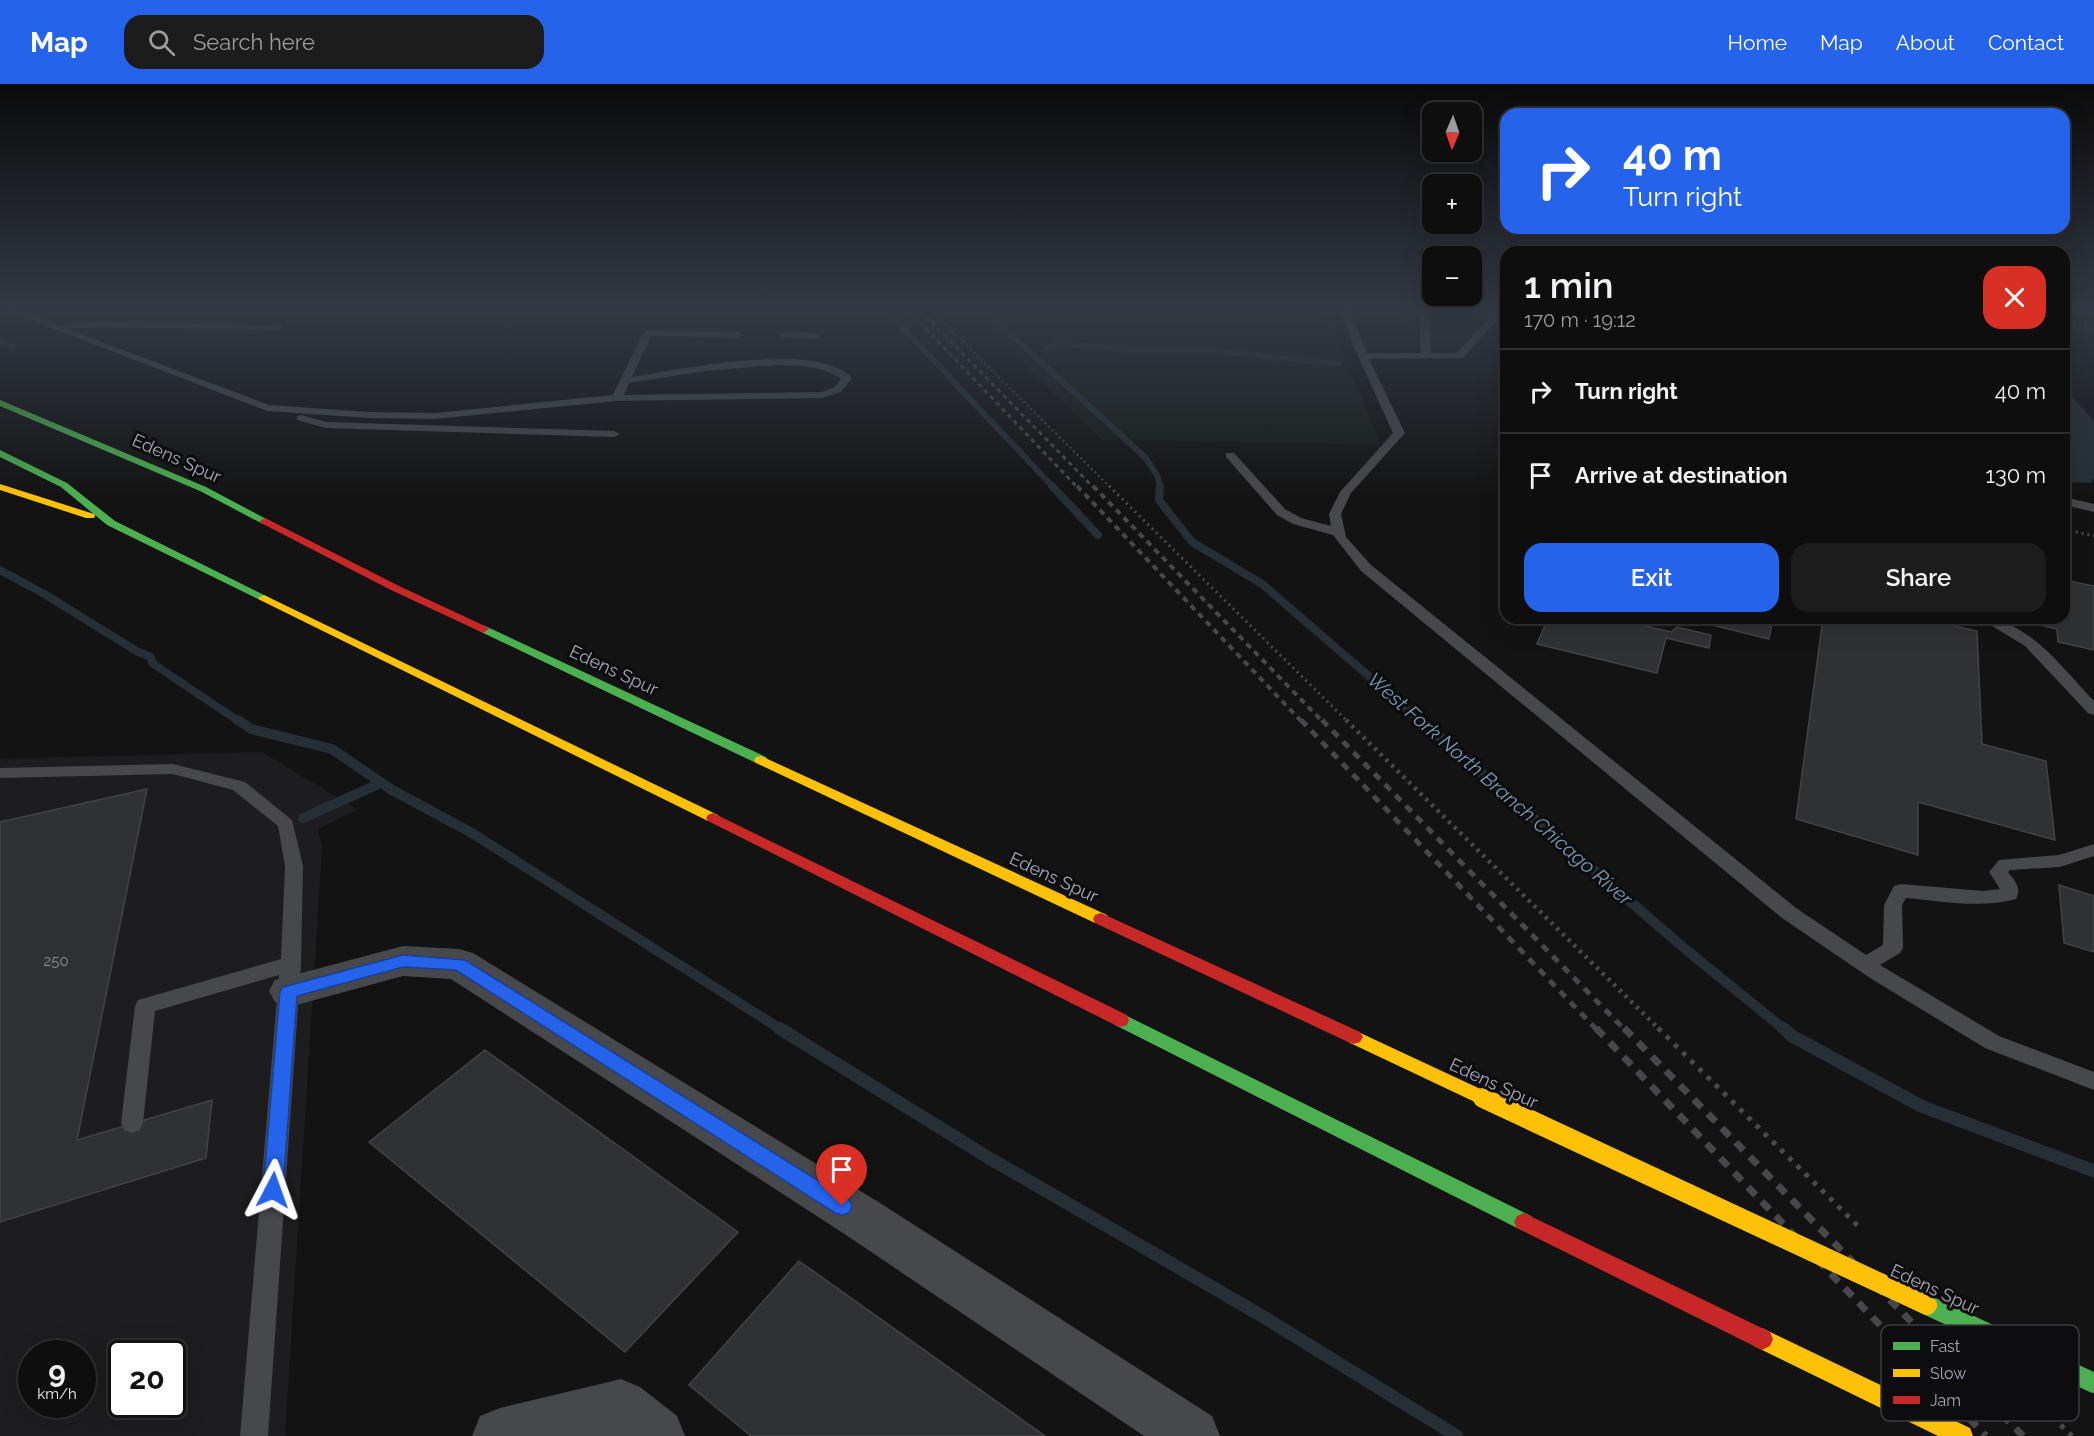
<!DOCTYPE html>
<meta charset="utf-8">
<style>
:root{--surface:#0e0e0e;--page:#1c1c1c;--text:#f1f3f6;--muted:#9b9c9e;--line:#2e2e2e;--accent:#2563eb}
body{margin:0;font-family:Raleway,sans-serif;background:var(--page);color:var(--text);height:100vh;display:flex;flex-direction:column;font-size:22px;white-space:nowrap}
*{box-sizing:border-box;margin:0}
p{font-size:20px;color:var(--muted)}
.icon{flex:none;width:33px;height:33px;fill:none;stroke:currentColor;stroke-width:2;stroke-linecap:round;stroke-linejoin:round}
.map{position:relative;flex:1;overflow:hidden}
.details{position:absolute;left:1500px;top:162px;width:570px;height:378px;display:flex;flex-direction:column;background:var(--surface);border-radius:18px;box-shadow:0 6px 24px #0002,0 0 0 2px var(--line)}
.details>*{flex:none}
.banner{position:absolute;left:1500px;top:24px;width:570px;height:126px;border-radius:18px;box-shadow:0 6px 24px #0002,0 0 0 2px var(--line);background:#2563eb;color:#fff;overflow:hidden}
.needle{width:39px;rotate:182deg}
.tools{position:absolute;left:1422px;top:18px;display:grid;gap:12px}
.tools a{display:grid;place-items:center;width:60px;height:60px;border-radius:12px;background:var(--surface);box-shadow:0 6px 24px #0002,0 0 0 2px var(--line);font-size:30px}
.speed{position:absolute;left:18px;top:1256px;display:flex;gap:12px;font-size:30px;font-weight:700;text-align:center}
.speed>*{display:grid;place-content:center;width:78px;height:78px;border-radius:50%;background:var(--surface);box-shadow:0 6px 24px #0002,0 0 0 2px var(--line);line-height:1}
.speed small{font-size:15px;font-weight:400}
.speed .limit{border:3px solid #111;border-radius:9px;background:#fff;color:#111}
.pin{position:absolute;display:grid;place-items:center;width:51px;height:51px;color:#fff;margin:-62px -26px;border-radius:50% 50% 50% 0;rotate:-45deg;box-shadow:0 0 6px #0007}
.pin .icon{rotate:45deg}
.me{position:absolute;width:66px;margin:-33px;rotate:4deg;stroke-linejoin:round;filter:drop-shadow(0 0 4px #0008)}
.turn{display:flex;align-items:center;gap:21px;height:126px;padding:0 24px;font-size:27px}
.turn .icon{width:78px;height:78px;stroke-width:2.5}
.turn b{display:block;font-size:42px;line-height:51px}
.round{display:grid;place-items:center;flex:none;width:63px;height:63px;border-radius:18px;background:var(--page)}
.head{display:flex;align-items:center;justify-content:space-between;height:102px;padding:0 24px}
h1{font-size:36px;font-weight:600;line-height:45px}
.cta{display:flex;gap:12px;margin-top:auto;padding:12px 24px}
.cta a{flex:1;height:69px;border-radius:18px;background:var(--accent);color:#fff;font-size:24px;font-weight:600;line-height:69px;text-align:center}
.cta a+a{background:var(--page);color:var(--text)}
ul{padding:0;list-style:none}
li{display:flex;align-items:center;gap:18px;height:84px;padding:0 24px;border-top:2px solid var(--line)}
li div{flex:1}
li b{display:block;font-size:22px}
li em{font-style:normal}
header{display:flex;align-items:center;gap:36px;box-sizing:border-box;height:84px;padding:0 30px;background:var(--accent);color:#fff}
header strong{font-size:28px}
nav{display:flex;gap:33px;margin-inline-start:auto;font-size:21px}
.search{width:420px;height:54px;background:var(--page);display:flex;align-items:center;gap:15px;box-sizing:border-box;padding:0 21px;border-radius:18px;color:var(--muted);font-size:22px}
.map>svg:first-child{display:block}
.built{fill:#1d1d20;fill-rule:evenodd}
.green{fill:#171d17}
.water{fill:#252f35}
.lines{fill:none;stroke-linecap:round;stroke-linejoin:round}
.stream-far3{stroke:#252f35;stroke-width:6}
.stream-far2{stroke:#252f35;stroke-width:8}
.stream-far1{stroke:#252f35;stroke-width:10}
.stream{stroke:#252f35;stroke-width:13}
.building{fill:#303133;stroke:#414347;stroke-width:1.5}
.path-far3{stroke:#484a4d;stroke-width:2;stroke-dasharray:2 3;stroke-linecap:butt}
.path-far2{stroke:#484a4d;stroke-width:3;stroke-dasharray:2 4;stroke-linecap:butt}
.path-far1{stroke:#484a4d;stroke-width:4.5;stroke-dasharray:3 5;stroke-linecap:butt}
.path{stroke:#484a4d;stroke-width:5;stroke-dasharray:4.5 7;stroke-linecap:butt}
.lane{fill:#46484c;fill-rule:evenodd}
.street{fill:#46484c;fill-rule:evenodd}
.fast{fill:#4caf50;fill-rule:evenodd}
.slow{fill:#ffc107;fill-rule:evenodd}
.jam{fill:#c62828;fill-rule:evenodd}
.rail-far3{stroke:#46484b;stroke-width:3;stroke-dasharray:4.5 4;stroke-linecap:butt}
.rail-far2{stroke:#46484b;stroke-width:4;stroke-dasharray:6 5;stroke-linecap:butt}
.rail-far1{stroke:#46484b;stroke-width:5;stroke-dasharray:8 7;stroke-linecap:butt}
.rail{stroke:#46484b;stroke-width:7;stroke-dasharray:11 9;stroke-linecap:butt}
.fast-bridge{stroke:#4caf50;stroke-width:20}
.slow-bridge{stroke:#ffc107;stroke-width:20}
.route{fill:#2563eb;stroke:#184099;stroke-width:1.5}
.labels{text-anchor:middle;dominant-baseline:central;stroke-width:6;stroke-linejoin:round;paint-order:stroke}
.number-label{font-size:15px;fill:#868b95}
.street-label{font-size:18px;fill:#a2a9b6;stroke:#0d0d0f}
.water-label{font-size:20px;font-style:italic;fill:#759bb4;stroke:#0d0d0f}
.key{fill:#0d0d0f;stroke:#3a3c41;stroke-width:1.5}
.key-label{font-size:16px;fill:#a2a9b6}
</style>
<header>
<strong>Map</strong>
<div class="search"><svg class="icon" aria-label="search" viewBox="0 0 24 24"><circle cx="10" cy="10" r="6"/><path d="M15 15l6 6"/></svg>Search here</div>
<nav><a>Home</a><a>Map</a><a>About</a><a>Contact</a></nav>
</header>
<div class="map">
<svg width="2094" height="1352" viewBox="0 0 2094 1352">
<rect width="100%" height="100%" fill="#131313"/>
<path class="built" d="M262 668 358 726 318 745 322 763 285 1352H0V675ZM32 1269H82V1320H32ZM122 1269H172V1320H122Z"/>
<path class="green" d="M969 226H1325L1381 360 1103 357Z"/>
<path class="water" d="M2064 305 2094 337V394L2091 399 2064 398Z"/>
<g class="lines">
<path class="stream-far3" d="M886 226 1054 404
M984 226 1145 373 1158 393 1160 404
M0 258 13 263
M1046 264 1061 260 1135 266H1207L1339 280"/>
<path class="stream-far2" d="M1052 402 1098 451
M1160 402 1159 416 1192 458 1262 500 1422 638
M0 486 46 511 138 568 151 573 152 579 240 638"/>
<path class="stream-far1" d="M238 636 251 645 332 665 392 706 472 749 782 946
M1420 636 1684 864 1785 946
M303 734 381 699"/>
<path class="stream" d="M779 944 989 1074 1257 1229 1457 1352
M1783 944 1792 952 1921 1022 2094 1087"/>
</g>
<path class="building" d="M2064 496 2094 502V566L2058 558 2057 545 2035 540 2034 534H2064Z
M1548 534H1613L1671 548 1677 543 1711 551 1709 564 1666 554 1657 589 1537 560Z
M1684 534H1773L1769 555Z
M1823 534H1919L1977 547 1982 660 2046 677 2055 756 1918 718V771L1796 735Z
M147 705 77 1056 212 1016 206 1074 0 1138V738Z
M2059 801 2094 812V868L2064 859Z
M485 966 738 1148 625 1268 369 1058Z
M799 1177 1045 1352H751L689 1301Z"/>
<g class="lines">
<path class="path-far3" d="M931 226 1111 404
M2064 241 2086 243 2094 247"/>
<path class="path-far2" d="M1109 402 1348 638
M2064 445 2094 452"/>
<path class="path-far1" d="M1346 636 1660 946"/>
<path class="path" d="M1658 944 1862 1146
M2036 1317 2072 1352"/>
<path class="lane" d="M5 226H18L59 241 98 237 281 241 283 243 278 246 98 243 67 245 269 321 369 328 435 329 613 311 643 249 648 246 739 248 744 251 739 254 651 252 632 293C682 285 815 256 852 294L841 308 822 314 617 317 435 335 369 334 267 327ZM775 281C800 282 821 281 841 295L833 304 822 308 624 311 629 299 706 287Z
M1340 226H1350L1367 269H1421L1419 226H1428L1431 269H1457L1488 235 1489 226H1498L1496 237 1463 274 1369 275 1405 349 1351 409 1341 430 1346 453 1371 481 1796 824 1866 871 1883 861 1884 821 1894 802 1901 800 1983 807 2000 805 1989 788 1999 776 2059 771 2094 760V772L2060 783 2010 786 2008 788C2015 797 2022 804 2016 815 1980 825 1942 817 1906 814L1902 821 1903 864 1900 869 1880 881 1999 952 2094 988V1006L1985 964 1870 894 1782 834 1361 487 1333 451 1293 440 1277 431 1226 373V369H1234L1285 425 1301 434 1331 442 1329 430 1340 408 1393 349 1357 270Z
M784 248 814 249 819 252 814 255 781 253 779 251Z
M301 331 326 338 614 347 620 350 614 353 326 344 297 336V332Z
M2064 413 2094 420V428L2064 421Z
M1979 534C2028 534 2063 585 2094 617V631L2088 629 2025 562Z
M173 680 245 698 292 736 303 782 301 880 268 1352H240L279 891 155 927 143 1039 140 1046 132 1049 124 1046 121 1039 135 922 138 916 281 875 285 782 278 742 233 706 173 690 0 694V684Z"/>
<path class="street" d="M403 862 459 865 473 869 880 1119 1212 1332 1220 1352H1144L846 1151 451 895 403 892 289 923 275 918 269 907 275 896Z
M621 1295 640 1303 677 1332 685 1352H472L480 1332 500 1324Z"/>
<path class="fast" d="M0 316 206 403 270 437 265 440 261 439 200 407 0 322Z
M0 366 67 399 115 437 270 514 268 516H260L107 441 61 403 0 373Z
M483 541 766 673 768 676 761 680 756 679 479 547 477 545Z
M1121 929 1531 1132 1534 1138 1531 1144 1524 1147 1517 1144 1115 941 1113 936 1115 931Z"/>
<path class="slow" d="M0 400 94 430 95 432 94 434H86L0 406Z
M264 511 718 731 720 734 718 737H708L260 516 258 514Z
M761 672 1107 831 1109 835 1107 839H1095L756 679 754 676 756 673Z
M1354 946 1489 1009 1492 1014 1489 1019 1483 1022 1477 1019 1348 958 1345 953 1348 948Z
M1762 1244 1970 1344 1973 1352H1938L1754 1262 1751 1255 1754 1248Z"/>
<path class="jam" d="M265 434 399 502 487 543 489 545 483 549 479 547 391 506 261 439 260 437Z
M713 729 1127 931 1129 936 1127 941 1121 943 1115 941 708 737 706 734 708 731Z
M1101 829 1360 948 1363 953 1360 958 1354 960 1348 958 1095 839 1093 835 1095 831Z
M1524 1129 1770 1248 1773 1255 1770 1262 1762 1266 1754 1262 1517 1144 1514 1138 1517 1132Z"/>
<path class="rail-far3" d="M908 226 1078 404
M920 226 1094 404"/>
<path class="rail-far2" d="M1077 402 1302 638
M1093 402 1323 638"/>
<path class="rail-far1" d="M1301 636 1597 946
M1322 636 1625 946"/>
<path class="rail" d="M1596 944 1986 1352
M1624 944 2023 1352"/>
<path class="fast-bridge" d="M1927 1221 2094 1299"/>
<path class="slow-bridge" d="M1483 1014 1927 1221"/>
</g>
<linearGradient id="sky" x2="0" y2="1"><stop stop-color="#0a0a0a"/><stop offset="0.54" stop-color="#333944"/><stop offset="1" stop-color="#333944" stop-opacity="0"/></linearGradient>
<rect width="2094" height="415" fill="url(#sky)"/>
<path class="route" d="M403 871 465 876 849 1116 852 1122 849 1129 842 1131 835 1129 456 886 403 883 297 912 283 1106 280 1112 273 1115 266 1112 263 1106 280 907 283 903Z"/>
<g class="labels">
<g class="number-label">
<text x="56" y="877">250</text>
</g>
<g class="street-label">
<text transform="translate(177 374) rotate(24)">Edens Spur</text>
<text transform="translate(614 586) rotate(25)">Edens Spur</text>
<text transform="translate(1054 793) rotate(25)">Edens Spur</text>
<text transform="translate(1494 999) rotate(25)">Edens Spur</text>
<text transform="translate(1935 1205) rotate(25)">Edens Spur</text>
</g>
<g class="water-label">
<text transform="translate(1500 705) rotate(41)">West Fork North Branch Chicago River</text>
</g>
</g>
<rect x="1881" y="1241" width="198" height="96" rx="9" class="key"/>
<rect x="1893" y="1258" width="27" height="8" fill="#4caf50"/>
<rect x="1893" y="1285" width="27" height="8" fill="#ffc107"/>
<rect x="1893" y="1312" width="27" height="8" fill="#c62828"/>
<g class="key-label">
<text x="1930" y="1268">Fast</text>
<text x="1930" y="1295">Slow</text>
<text x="1930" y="1322">Jam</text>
</g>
</svg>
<div class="tools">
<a><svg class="needle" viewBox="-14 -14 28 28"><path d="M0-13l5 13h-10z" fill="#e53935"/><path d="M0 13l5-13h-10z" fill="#9b9c9e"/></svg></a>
<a>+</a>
<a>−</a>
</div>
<div class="speed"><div>9<small>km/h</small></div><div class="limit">20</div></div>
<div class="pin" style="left:842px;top:1122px;background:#d93025"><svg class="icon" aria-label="arrive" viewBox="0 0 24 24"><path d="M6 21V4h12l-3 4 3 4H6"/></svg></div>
<svg class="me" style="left:273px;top:1106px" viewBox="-20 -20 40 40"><path d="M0-17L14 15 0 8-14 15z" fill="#2563eb" stroke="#fff" stroke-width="4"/></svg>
<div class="banner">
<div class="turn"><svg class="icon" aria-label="right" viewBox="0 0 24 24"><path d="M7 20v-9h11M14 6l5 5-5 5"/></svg><div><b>40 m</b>Turn right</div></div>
</div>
<section class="details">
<div class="head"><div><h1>1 min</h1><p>170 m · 19:12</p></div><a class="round" style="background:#d93025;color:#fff"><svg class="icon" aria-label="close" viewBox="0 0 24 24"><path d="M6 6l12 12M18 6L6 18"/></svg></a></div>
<ul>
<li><svg class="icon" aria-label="right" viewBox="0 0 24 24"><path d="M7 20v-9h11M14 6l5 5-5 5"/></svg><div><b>Turn right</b></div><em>40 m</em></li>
<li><svg class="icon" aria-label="arrive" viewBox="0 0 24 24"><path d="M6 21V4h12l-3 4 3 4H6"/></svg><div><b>Arrive at destination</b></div><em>130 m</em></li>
</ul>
<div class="cta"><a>Exit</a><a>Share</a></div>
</section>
</div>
